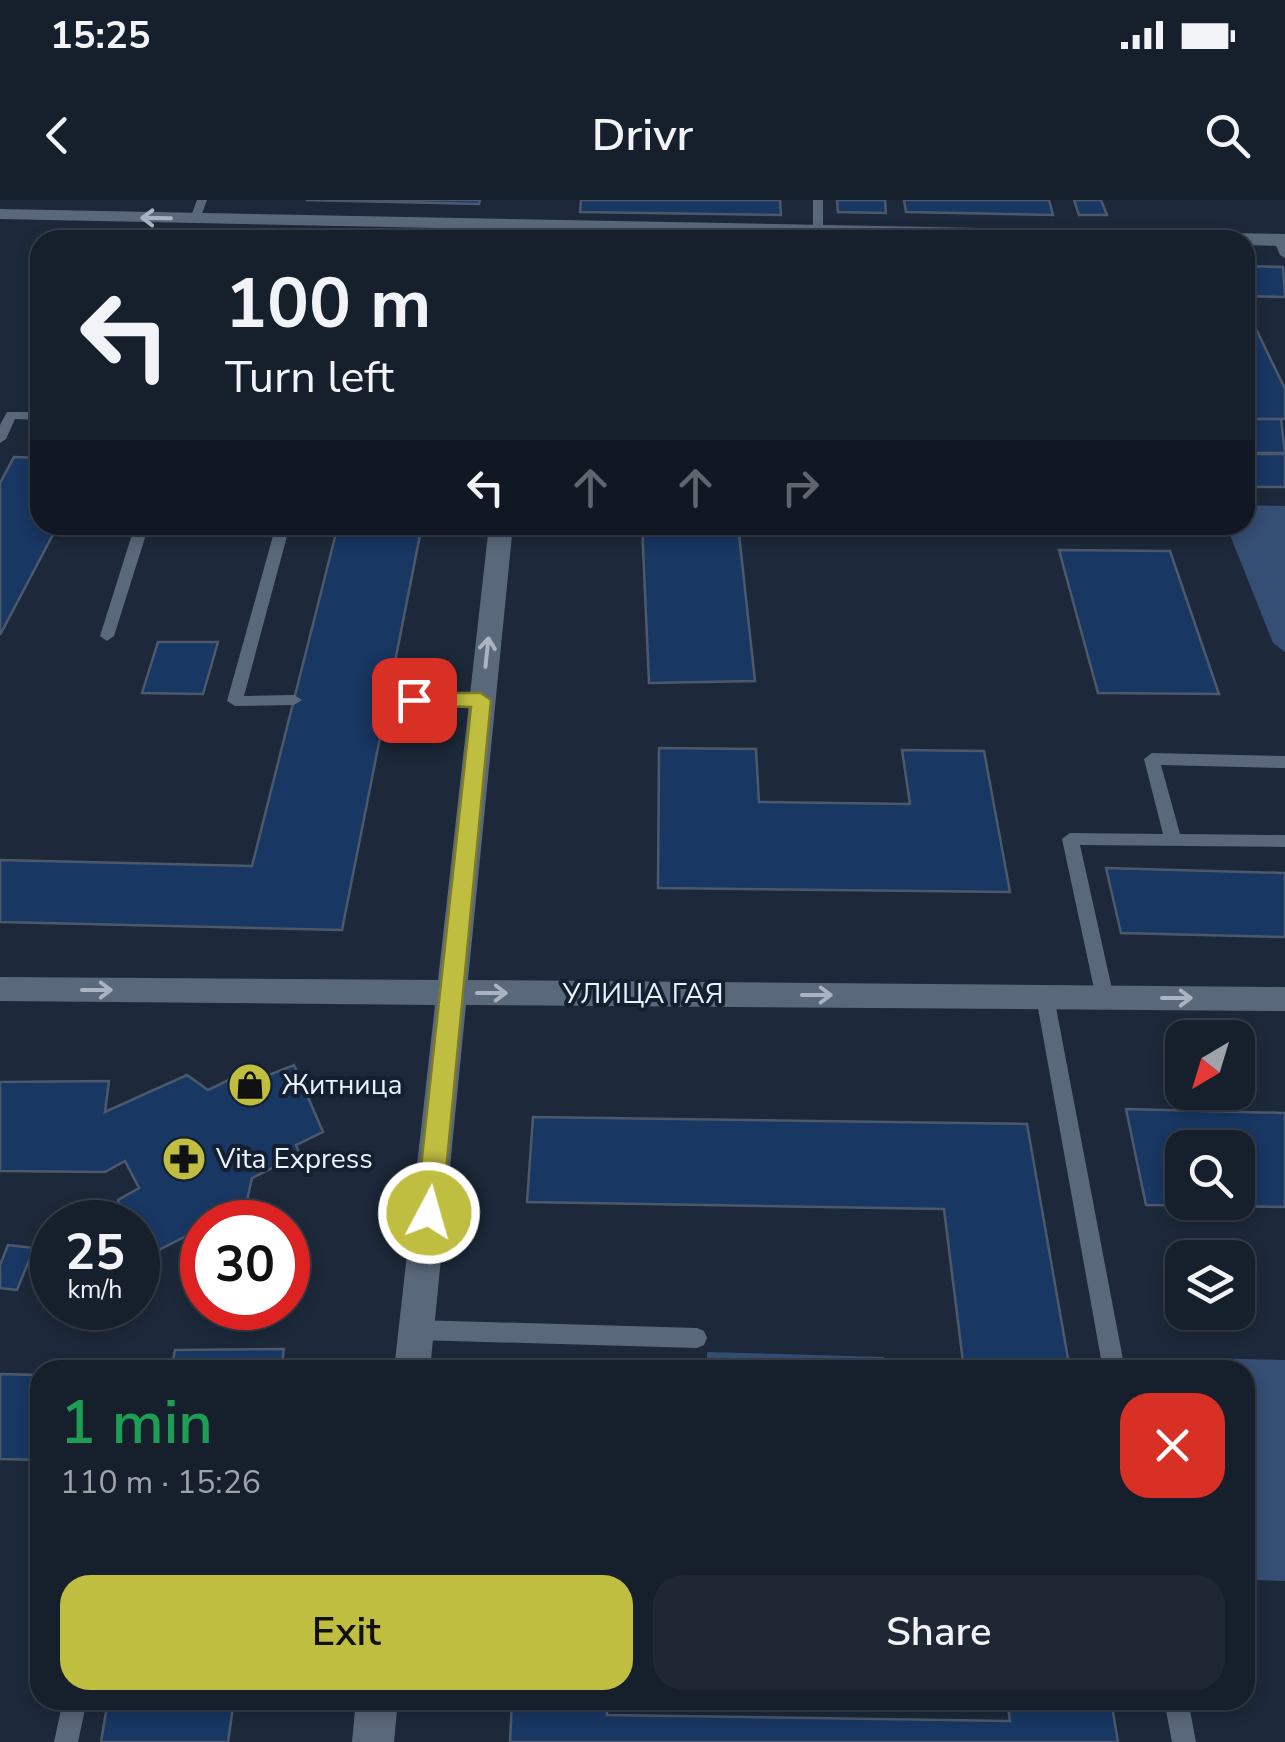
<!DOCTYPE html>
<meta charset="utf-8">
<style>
:root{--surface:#161f2c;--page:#1f2734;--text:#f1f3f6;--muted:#9ea2a9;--line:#353d48;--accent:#c0be41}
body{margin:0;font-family:"Nunito Sans",sans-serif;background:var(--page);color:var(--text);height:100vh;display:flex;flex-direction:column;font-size:38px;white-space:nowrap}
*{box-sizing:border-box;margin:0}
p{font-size:32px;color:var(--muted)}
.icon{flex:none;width:55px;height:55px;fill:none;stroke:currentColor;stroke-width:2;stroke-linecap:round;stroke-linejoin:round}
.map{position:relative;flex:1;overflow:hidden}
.drawer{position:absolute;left:30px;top:1160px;width:1225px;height:350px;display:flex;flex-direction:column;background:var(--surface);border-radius:30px;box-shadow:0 5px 15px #0003,0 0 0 2px var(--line)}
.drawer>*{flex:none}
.hud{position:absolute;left:30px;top:30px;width:1225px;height:305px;border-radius:30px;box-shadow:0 5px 15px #0003,0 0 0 2px var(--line);background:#161f2c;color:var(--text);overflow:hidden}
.needle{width:65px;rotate:218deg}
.fabs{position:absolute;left:1165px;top:820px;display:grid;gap:20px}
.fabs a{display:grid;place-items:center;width:90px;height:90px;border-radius:20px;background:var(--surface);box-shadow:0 5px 15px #0003,0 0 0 2px var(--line);font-size:50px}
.speed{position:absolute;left:30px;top:1000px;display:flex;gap:20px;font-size:50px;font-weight:700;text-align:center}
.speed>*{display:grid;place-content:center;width:130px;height:130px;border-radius:50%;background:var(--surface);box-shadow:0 5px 15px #0003,0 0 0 2px var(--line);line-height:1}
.speed small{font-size:25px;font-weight:400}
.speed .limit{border:15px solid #d22;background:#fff;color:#111}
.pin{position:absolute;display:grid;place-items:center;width:85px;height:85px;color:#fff;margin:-42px;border-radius:20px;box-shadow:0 5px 15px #0006}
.me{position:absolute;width:110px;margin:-55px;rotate:6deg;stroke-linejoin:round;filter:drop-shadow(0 0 8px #0008)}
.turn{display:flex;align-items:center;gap:35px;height:210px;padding:0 30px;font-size:45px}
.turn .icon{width:130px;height:130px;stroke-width:2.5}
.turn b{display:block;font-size:70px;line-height:85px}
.lanes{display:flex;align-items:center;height:95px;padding:0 30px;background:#0003;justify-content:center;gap:50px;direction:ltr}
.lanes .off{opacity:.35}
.round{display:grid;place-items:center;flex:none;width:105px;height:105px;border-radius:30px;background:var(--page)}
.summary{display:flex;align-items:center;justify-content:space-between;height:170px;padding:0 30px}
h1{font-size:60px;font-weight:600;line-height:75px;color:#1e9e55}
.cta{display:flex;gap:20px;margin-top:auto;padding:20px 30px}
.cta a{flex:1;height:115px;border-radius:30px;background:var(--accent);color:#111;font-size:40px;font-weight:600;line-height:115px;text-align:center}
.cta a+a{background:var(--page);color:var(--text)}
.status{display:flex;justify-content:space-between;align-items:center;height:70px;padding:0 50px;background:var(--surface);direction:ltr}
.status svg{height:28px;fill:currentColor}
header{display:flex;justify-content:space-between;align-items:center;height:130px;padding:0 30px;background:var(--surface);font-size:45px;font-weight:600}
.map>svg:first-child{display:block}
.green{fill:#354e73}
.building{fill:#193763;stroke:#4c596c;stroke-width:2.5;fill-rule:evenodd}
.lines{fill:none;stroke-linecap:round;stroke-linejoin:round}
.service{fill:#5a687b;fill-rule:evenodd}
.minor{fill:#5a687b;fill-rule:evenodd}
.oneway{stroke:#a9b3c2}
.route{fill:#c0be41;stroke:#7d7c2a;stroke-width:2.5}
.labels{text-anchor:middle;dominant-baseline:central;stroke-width:8;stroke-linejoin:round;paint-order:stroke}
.street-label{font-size:28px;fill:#e9f1fd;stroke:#141f2f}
.poi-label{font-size:28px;fill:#e9f1fd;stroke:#141f2f;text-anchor:start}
</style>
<div class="status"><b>15:25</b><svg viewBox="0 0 49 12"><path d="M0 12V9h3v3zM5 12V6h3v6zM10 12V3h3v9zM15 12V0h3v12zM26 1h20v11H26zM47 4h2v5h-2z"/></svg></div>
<header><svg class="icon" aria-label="back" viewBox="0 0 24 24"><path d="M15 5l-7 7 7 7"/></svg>Drivr<svg class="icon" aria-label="search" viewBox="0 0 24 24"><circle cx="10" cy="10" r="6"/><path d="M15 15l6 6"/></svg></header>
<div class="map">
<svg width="1285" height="1542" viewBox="0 0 1285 1542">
<rect width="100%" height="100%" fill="#1d293a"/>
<path class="green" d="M1245 305 1285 306V452L1273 443 1226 325H1245Z
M707 1152 884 1157 885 1170H707Z
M1207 1158 1285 1160V1381L1255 1380 1245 1334V1170H1209Z"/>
<path class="building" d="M306 0H480L479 4Z
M581 0H780L781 15 580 12Z
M837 0H885L886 13 838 12Z
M904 0H1049L1053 15 906 12Z
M1074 0H1101L1107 15H1079Z
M1245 66 1283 67 1285 97 1245 96Z
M1245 106 1285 189V219H1245Z
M1245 219H1281L1285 253H1245Z
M1245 254H1285V287H1245Z
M14 257 40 258V325H58L0 435V283Z
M338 325H422L342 730 0 722V660L252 666Z
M642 325H738L755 481 649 483Z
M1059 350 1170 351 1219 494 1098 493Z
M158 442H218L203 494 142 493Z
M659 548 756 549 759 602 910 604 902 550 984 551 1010 692 658 688Z
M1106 668 1285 673V737L1121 733Z
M294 865 323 932 296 945 300 954 252 978 246 1005 212 1022H202V1028L139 1060 138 1022H126L118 1000 139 988 125 961 105 972 0 971V882L109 881 105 912 187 875 208 890 258 866 264 877Z
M1126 909 1285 913V1007L1146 1005ZM1182 948H1238V1002H1182Z
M533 917 1027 924 1070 1170H964L944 1009 527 1002Z
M8 1045 34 1048 17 1090 0 1088V1065Z
M284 1149 281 1170H171L175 1150Z
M0 1174 40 1175V1260L0 1259Z
M108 1500H234L228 1542H101Z
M512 1500H607V1515L1010 1521 1007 1500H1111L1118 1542H510Z"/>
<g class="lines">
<path class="service" d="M197 0H207L200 19 195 22 190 19Z
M813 0H823V30L818 33 813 30Z
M1278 36 1285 43V58L1280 55 1273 39Z
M7 212H40V220L15 219 6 239 0 243V225Z
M135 325H149L114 436 107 441 100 436Z
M276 325H290L244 496 294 495 302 500 294 505 235 506 227 501Z
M481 495 489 500 481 505 387 507 379 502 387 497Z
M1152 553 1285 556V568L1161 565 1180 634 1285 635V647L1080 645 1114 798 1111 803H1099L1096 798 1062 639 1070 633 1163 634 1144 559Z
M1045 790 1051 792 1054 797 1125 1170H1103L1036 797 1039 792Z
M416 1120 697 1128 704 1131 707 1138 704 1145 697 1148 416 1140 409 1137 406 1130 409 1123Z
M63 1500H87L78 1542H54Z
M1164 1500H1188L1196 1542H1172Z"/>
<path class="minor" d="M0 9 1285 34V46L1245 45V40H1011L0 19Z
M489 325H513L468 780 1285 787V811L466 805 430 1170H394L435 805 0 801V777L438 780Z
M356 1500H398L394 1542H352Z"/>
</g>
<defs><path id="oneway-shaft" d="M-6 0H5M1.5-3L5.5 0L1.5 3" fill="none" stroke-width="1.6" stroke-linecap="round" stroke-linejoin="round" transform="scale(2.5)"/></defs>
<g class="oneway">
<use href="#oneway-shaft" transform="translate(156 18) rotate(-179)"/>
<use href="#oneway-shaft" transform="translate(487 452) rotate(-84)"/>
<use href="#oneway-shaft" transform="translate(97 790)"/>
<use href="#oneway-shaft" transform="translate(492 793)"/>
<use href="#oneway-shaft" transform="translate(817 795)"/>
<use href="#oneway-shaft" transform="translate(1177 798)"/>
</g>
<path class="route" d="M414 493H481L491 500 442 1013 438 1021 429 1024 420 1021 416 1013 471 507 407 505 404 500Z"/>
<defs>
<symbol id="shop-disc" viewBox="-11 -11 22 22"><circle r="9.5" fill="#c0be41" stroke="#141f2f"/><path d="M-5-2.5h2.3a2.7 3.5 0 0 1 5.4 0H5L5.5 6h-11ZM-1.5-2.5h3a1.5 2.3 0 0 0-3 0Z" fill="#111"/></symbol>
<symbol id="pharmacy-disc" viewBox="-11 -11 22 22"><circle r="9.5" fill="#c0be41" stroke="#141f2f"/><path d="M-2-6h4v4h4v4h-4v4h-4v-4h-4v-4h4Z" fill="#111"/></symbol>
</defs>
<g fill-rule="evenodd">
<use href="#shop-disc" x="225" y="860" width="50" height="50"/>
<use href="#pharmacy-disc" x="159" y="934" width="50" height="50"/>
</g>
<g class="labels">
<g class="street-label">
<text x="643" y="794">УЛИЦА ГАЯ</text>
</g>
<g class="poi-label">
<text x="282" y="885">Житница</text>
<text x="216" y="959">Vita Express</text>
</g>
</g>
</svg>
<div class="fabs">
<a><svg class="needle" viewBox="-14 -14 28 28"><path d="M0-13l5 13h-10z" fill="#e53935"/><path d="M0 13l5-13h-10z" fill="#9ea2a9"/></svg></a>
<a><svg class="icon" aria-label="search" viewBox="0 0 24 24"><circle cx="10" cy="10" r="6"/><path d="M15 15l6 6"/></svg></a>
<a><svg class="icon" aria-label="layers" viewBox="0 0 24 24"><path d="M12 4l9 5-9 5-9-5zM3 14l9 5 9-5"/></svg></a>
</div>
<div class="speed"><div>25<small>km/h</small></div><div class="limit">30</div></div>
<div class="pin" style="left:414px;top:500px;background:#d93025"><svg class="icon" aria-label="arrive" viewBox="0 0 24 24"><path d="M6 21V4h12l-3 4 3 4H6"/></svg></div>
<svg class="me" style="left:429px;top:1013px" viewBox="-20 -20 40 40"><circle r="17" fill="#c0be41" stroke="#fff" stroke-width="3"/><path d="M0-11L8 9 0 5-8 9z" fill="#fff"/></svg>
<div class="hud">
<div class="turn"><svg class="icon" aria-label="left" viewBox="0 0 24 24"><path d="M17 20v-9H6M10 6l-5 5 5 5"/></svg><div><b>100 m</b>Turn left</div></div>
<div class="lanes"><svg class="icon" aria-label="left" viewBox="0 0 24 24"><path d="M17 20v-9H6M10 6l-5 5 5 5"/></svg><svg class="icon off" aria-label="ahead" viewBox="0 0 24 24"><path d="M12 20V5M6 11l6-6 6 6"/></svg><svg class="icon off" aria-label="ahead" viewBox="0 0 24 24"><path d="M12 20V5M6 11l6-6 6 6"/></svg><svg class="icon off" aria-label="right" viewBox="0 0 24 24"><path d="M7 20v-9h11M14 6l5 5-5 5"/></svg></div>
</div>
<section class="drawer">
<div class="summary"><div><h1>1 min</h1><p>110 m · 15:26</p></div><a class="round" style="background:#d93025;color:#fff"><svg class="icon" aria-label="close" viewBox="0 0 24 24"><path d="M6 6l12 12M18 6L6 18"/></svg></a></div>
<div class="cta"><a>Exit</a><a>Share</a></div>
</section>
</div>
